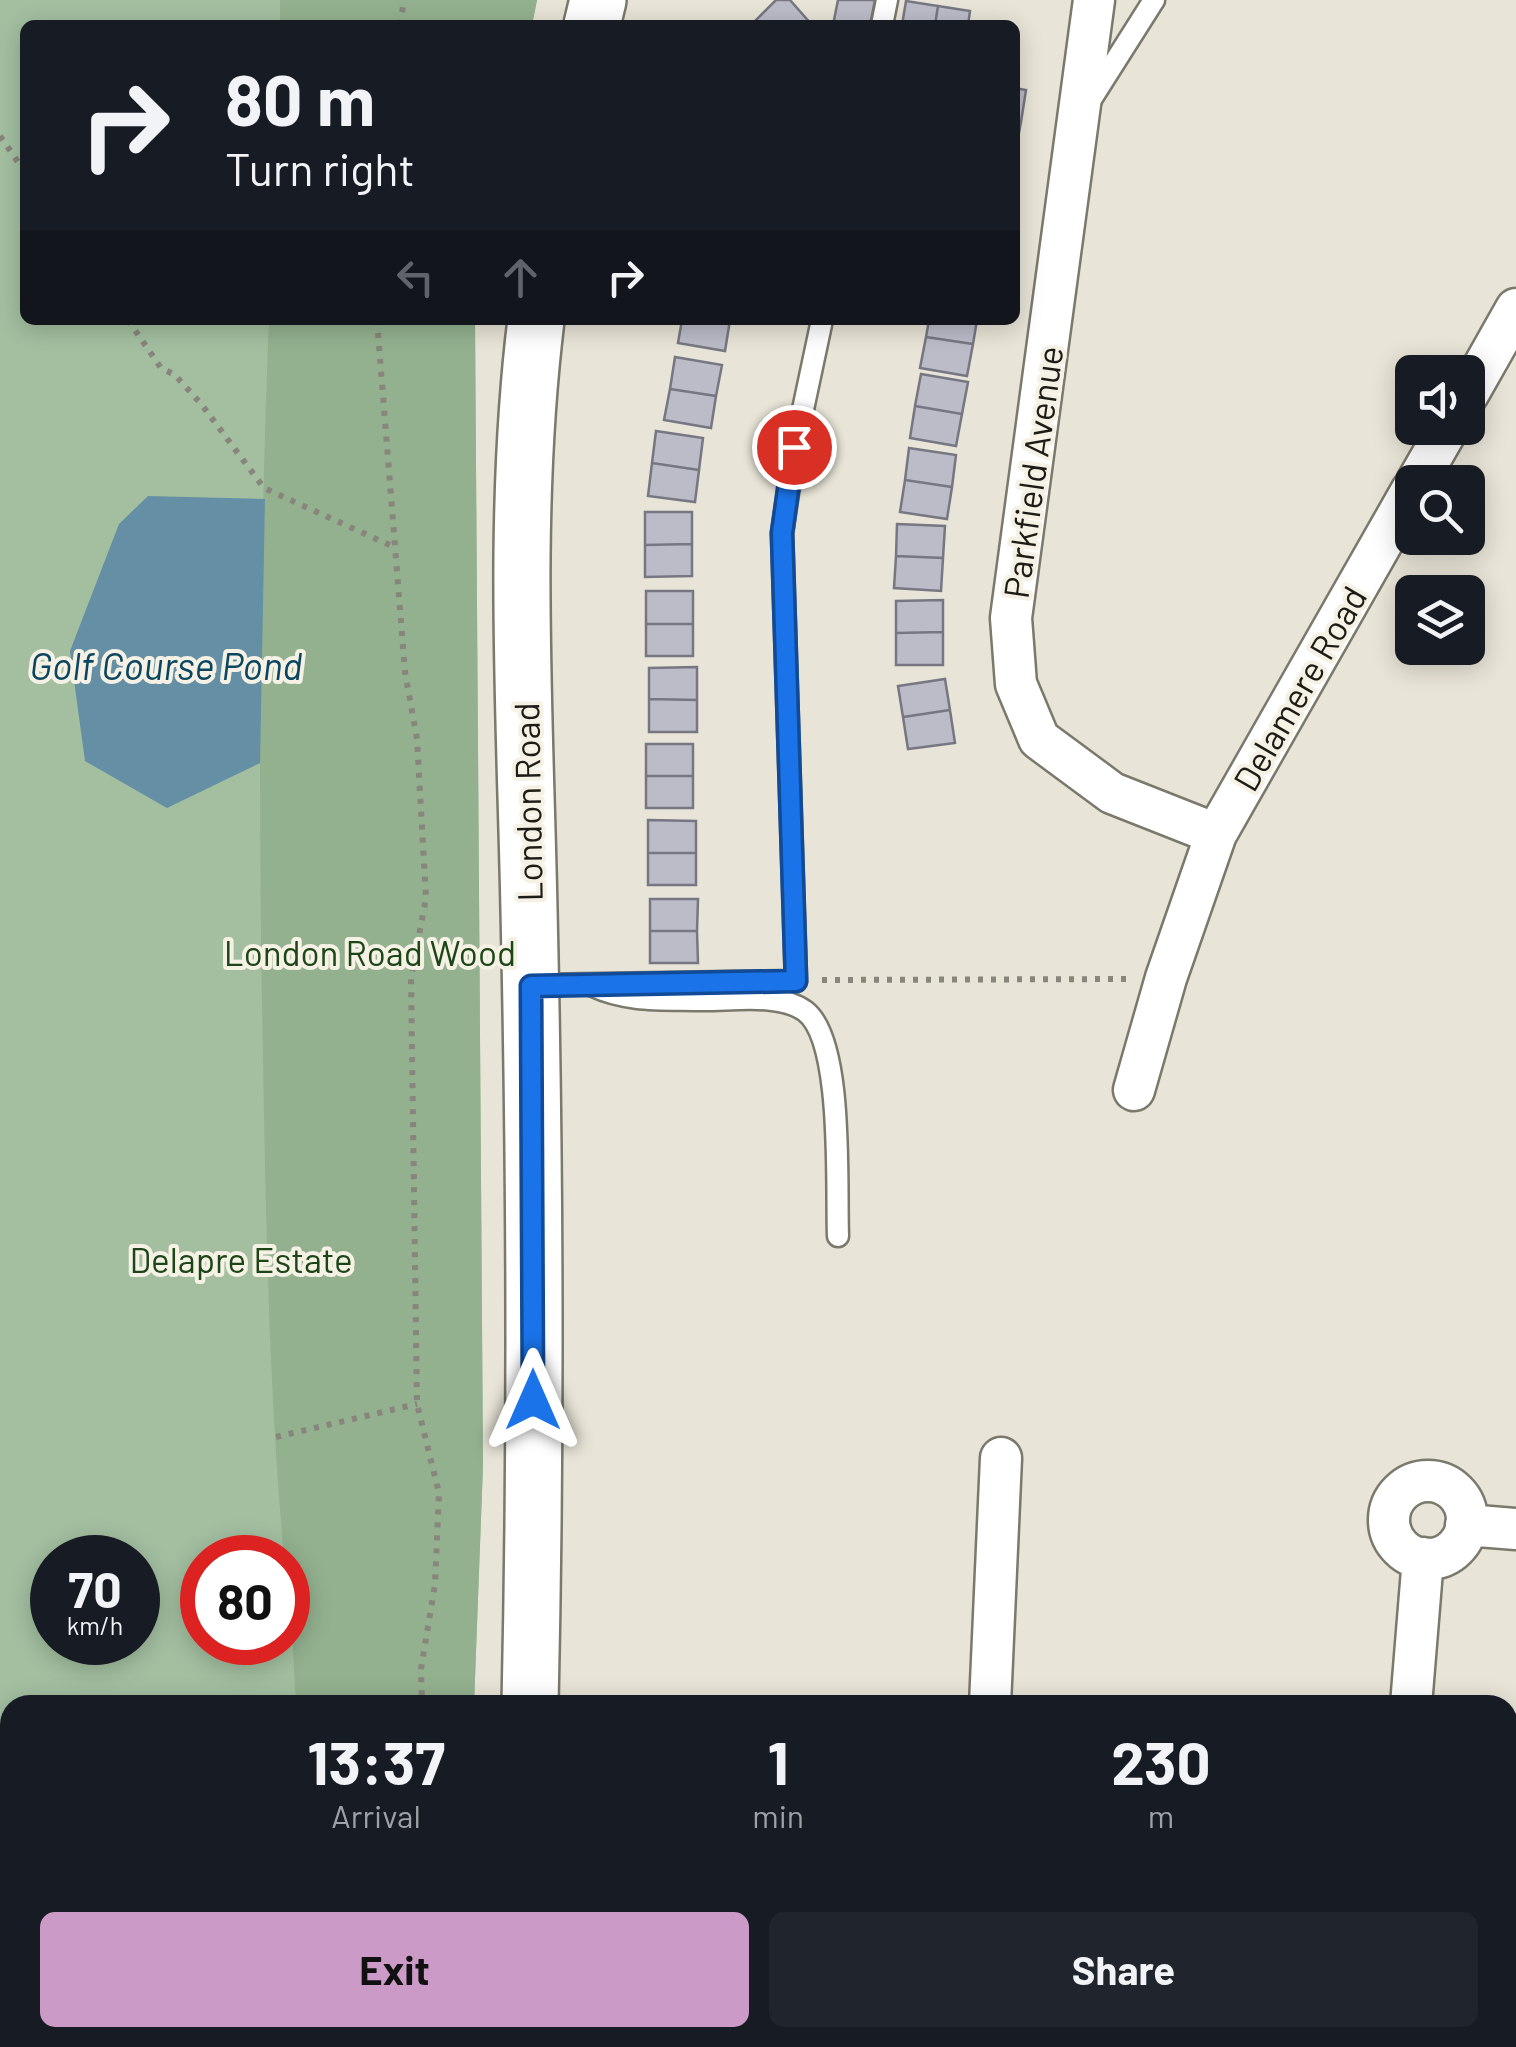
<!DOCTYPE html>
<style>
:root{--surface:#171b24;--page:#20242c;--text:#f1f3f6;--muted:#9ea1a6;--accent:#cb9ac6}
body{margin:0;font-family:Barlow,sans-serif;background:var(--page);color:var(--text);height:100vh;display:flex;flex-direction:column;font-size:38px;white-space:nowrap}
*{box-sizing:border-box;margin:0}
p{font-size:32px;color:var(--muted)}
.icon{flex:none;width:55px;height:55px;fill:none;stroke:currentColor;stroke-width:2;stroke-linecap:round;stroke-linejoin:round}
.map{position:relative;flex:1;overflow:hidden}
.drawer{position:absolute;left:0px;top:1695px;width:1518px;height:352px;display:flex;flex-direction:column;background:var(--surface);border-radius:30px 30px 0 0;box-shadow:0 5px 25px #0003}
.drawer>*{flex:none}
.top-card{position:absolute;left:20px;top:20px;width:1000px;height:305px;border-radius:15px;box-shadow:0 5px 25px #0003;background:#171b24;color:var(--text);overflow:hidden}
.controls{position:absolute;left:1395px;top:355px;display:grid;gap:20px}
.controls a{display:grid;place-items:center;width:90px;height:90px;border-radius:15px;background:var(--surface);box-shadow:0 5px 25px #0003;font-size:50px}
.speed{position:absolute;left:30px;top:1535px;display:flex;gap:20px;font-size:50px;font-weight:700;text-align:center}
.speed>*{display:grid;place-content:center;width:130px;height:130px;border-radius:50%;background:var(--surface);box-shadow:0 5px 25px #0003;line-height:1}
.speed small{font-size:25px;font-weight:400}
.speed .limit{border:15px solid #d22;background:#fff;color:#111}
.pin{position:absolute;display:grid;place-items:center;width:85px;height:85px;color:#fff;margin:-42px;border:5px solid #fff;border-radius:50%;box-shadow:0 2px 10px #0007}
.me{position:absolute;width:110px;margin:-55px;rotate:0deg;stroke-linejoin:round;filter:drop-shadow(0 0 8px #0008)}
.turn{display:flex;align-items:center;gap:35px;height:210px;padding:0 40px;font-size:45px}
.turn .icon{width:130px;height:130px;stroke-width:2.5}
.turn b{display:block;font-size:70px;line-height:85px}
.lanes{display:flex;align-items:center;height:95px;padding:0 40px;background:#0003;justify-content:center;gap:50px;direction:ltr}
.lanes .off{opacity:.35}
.eta{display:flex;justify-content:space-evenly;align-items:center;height:170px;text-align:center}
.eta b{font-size:60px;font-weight:700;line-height:70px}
.button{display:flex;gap:20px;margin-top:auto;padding:20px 40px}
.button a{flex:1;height:115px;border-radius:15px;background:var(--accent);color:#111;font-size:40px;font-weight:700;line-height:115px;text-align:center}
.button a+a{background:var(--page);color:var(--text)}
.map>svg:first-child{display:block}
.green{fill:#a3bfa0;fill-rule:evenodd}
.forest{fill:#93b18f}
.water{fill:#648fa5}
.building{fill:#bcbcc9;stroke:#777783;stroke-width:2.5}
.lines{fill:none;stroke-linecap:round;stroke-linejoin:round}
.lane-casing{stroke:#7b786c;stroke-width:25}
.street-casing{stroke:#7b786c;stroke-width:45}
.highway-casing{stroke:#7b786c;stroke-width:60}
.path{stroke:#87857c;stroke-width:6;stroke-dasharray:5 8;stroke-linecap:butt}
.lane{stroke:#fff;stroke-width:20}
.street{stroke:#fff;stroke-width:40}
.highway{stroke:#fff;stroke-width:55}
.route-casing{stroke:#114b97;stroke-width:25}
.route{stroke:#1a73e8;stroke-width:18}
.labels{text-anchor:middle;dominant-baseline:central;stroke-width:8;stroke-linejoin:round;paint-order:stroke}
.street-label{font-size:35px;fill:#1c1b16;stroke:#f5f1e4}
.park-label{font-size:35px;fill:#1c4618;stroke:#f5f1e4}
.water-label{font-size:38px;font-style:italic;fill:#0a465f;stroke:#f5f1e4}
</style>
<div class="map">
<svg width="1516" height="2047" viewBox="0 0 1516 2047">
<rect width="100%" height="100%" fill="#e8e4d7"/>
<path class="green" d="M0 0H537L532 25H25V320H475L483 1465 474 1705H10V2038H466L467 2047H0ZM52 1558H138V1642H52ZM202 1558H288V1642H202Z"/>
<path class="forest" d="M280 0H537L532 25H280Z
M269 320H475L483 1465 474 1705H296L288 1558 284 1557C269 1393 266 1225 263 1060 258 813 259 566 269 320Z
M315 2038H466L467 2047H315Z"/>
<path class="water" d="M148 496 265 499 260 763 167 808 85 761 70 651 119 524Z
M94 2038H267V2047H90Z"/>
<path class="building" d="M776 0H790L812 25H751Z
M838 0H875L870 25H833Z
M906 1 938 6 935 25H902Z
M938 6 970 11 968 25H935Z
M1015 88 1026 90 1021 122 1015 121Z
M1015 121 1021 122 1015 154Z
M682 320H730L725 351 678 343Z
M929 320H977L973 344 926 337Z
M926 337 973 344 967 376 920 368Z
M675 357 722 365 716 396 670 389Z
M921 374 968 382 962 414 915 406Z
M670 389 716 396 711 428 664 420Z
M915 406 962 414 956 446 910 438Z
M656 431 703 438 699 470 652 463Z
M909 448 956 455 952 487 905 480Z
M652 463 699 470 695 502 648 496Z
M905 480 952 487 947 519 900 512Z
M645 512H692V544L645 545Z
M897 524 945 526 943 558 896 556Z
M692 544V576L645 577V545Z
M896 556 943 558 941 591 894 588Z
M646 591H693V624H646Z
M943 600V632L896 633V601Z
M646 624H693V656H646Z
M943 632V665H896V633Z
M697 667V700L649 699V668Z
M945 679 950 710 903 717 898 686Z
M649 699 697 700V732H649Z
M950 710 955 743 908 749 903 717Z
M646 744H693V776H646Z
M646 776H693V808H646Z
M648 820 696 821V853H648Z
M648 853H696V885H648Z
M650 899H698L697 931H650Z
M650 931H697L698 963H650Z"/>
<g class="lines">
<defs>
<path id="lane" d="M882 25 887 0
M1090 101 1154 0
M533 985 796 981 782 533 795 447 822 320
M593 986C627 1002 663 999 699 1000 730 1001 779 992 805 1011 844 1040 836 1187 838 1236"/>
<path id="street" d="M1094 0 1011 618 1016 684 1039 739 1112 793 1216 834
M1468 394 1516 309
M1417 482 1448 428
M1134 1090 1166 978 1216 834 1412 490
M1389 1520a39 39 0 1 1 78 0a39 39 0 1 1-78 0Z
M1466 1525 1516 1529
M990 1705 1001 1458
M1411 1705 1423 1558
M1508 1954 1516 1955
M1384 2047 1385 2038"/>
<path id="highway" d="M592 25 598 0
M530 1705C536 1440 535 1175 529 910 525 714 512 515 536 320
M531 2038V2047"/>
</defs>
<use href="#lane" class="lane-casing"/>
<use href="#street" class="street-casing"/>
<use href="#highway" class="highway-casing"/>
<path class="path" d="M400 25 404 0
M0 136 25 172
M128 320 161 368 175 375 202 405 264 488 394 547
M377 320 405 672 417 739 426 898 411 978 417 1404 439 1493 435 1584 421 1669 422 1705
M822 980 1130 979
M276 1437 417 1404
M435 2038V2047"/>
<use href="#lane" class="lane"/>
<use href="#street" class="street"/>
<use href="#highway" class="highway"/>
</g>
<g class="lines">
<defs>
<path id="route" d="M533 1400 531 986 796 981 782 533 794 447"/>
</defs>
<use href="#route" class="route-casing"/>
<use href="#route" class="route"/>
</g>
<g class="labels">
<g class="street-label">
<text transform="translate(1032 472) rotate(-82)">Parkfield Avenue</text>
<text transform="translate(1299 688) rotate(-60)">Delamere Road</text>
<text transform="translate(527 802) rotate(-91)">London Road</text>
</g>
<g class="park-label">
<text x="370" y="952">London Road Wood</text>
<text x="241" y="1259">Delapre Estate</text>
</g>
<g class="water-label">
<text x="166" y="665">Golf Course Pond</text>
</g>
</g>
</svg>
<div class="controls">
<a><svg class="icon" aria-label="sound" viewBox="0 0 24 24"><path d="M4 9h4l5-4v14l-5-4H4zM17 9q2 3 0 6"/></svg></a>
<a><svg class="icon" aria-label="search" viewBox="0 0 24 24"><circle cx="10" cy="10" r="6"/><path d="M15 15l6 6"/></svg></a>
<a><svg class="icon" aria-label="layers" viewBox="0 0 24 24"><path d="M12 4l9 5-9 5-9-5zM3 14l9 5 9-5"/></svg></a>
</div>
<div class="speed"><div>70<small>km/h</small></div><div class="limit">80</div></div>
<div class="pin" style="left:794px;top:447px;background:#d93025"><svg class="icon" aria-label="arrive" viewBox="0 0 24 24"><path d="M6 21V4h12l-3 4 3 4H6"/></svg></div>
<svg class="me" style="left:533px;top:1400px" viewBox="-20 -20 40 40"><path d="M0-17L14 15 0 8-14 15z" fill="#1a73e8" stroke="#fff" stroke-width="4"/></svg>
<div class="top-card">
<div class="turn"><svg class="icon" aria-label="right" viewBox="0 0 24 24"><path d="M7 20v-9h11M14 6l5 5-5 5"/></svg><div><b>80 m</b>Turn right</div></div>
<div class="lanes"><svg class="icon off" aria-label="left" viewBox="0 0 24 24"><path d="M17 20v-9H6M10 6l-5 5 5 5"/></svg><svg class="icon off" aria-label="ahead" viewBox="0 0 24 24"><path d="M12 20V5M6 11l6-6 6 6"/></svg><svg class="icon" aria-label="right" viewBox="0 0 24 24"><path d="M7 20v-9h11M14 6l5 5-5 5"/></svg></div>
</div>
<section class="drawer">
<div class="eta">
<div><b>13:37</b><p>Arrival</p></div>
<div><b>1</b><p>min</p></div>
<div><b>230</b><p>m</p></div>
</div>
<div class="button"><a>Exit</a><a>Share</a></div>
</section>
</div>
